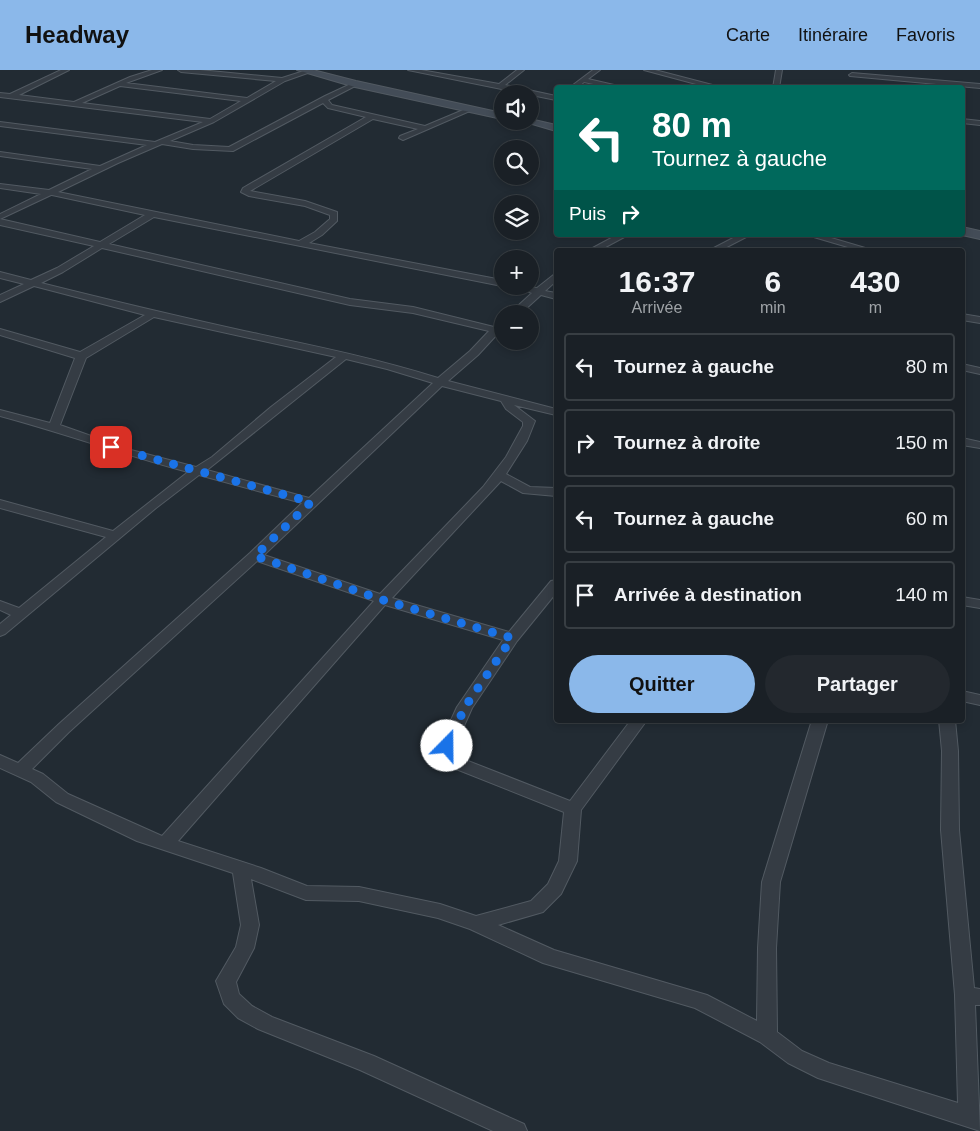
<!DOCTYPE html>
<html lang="fr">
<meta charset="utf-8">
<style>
:root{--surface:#1a2026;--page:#23282e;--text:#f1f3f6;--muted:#9fa3a7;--line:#383e43;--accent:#8bb8ea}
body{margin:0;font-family:Arial,sans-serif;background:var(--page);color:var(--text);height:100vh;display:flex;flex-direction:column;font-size:19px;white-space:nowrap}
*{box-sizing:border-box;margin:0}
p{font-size:16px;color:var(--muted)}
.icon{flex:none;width:28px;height:28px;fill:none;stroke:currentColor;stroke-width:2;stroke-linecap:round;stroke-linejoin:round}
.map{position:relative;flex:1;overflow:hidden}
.drawer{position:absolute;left:554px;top:178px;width:411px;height:475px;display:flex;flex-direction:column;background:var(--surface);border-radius:5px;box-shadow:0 2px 8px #0003,0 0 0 1px var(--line)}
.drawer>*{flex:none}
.top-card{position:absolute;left:554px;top:15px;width:411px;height:152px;border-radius:5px;box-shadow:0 2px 8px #0003,0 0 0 1px var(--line);background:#00695c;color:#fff;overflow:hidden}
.buttons{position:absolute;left:494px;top:15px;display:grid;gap:10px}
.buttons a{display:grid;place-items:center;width:45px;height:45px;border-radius:50%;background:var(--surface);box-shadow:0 2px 8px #0003,0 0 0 1px var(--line);font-size:25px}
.pin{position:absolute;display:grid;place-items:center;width:42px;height:42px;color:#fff;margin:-21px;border-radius:10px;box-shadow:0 2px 8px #0006}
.me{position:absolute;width:55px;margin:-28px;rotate:22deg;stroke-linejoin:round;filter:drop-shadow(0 0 4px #0008)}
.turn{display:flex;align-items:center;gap:18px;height:105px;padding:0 15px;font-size:22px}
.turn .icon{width:65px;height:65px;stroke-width:2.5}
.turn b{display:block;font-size:35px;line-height:42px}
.then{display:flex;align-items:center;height:48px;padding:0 15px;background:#0003;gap:10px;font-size:19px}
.eta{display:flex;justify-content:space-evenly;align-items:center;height:85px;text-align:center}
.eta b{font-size:30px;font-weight:600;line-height:35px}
.primary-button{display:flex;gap:10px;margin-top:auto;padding:10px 15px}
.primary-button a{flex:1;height:58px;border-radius:30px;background:var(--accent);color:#111;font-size:20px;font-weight:600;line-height:58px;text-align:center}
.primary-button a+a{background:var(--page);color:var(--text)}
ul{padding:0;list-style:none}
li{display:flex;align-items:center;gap:15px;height:68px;margin:0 10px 8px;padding:0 5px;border:2px solid var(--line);border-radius:5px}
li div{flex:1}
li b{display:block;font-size:19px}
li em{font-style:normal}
header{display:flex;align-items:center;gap:30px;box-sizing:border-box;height:70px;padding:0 25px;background:var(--accent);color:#111}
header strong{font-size:24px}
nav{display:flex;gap:28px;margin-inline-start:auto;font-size:18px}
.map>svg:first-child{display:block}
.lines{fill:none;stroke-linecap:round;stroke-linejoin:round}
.street-casing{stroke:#525a62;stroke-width:2}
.secondary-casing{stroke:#525a62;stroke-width:2}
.street{fill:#353c44;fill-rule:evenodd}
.secondary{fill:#434c57;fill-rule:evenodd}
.route{stroke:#1a73e8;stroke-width:9;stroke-dasharray:0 16.2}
</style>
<header>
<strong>Headway</strong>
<nav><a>Carte</a><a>Itinéraire</a><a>Favoris</a></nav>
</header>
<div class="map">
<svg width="980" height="1061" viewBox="0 0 980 1061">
<rect width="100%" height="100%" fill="#222b33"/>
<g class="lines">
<defs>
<path id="street" d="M61 0H69L19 25 74 32 130 7 152 0H162L126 13 247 28 276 11 181 2 178 0H200L282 8 307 0H316L285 11 214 52 170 71 193 75 229 77 325 26 355 12 358 14 357 15 328 30 332 35 425 56 468 38H472V40L403 70 399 68 400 66 418 59 373 49 250 121 305 131 337 142V151L322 165 309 173 502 210V216L154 147 109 174 350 229 413 237 494 257 499 252 502 251V259L478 285 448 311 556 339V345L514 335 535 351 527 371 506 404 530 417 556 418V426L523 423 501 411 392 528 509 562 551 511 556 510V523L517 571 472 638 455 676 463 689 570 731 631 650H647L581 740 577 791 561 824 543 842 498 855 554 880 707 925 757 951 758 878 762 812 812 650H828L780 812 776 878 777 962 802 981 829 993 958 1033 955 925 941 760 942 681 939 650H955L958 681 959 760 974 918 980 919V935H975L980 1061 818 1008 788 993 760 972 695 938 543 893 470 859 438 848 359 831 306 830 251 809 259 855 254 878 236 912 239 924 252 936 272 947 374 986 524 1054 527 1061H493L360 1000 258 959 238 948 224 934 216 911 236 877 241 855 233 803 137 771 56 732 31 712 0 698V685L18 693 59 654 250 483 302 433 199 405 156 438 5 564 0 566V554L11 545 0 540V531L19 538 106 467 0 438V430L113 461 188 402C125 385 63 363 0 346V340L50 353 75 288 0 265V259L80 282 145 245 34 216 0 232V225L24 214 0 208V202L31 210 57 198 94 176 0 155V144L41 124 0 118V114L49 120 92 99 0 86V82L100 96 147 75 0 56V52L155 72 203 52 0 27V23L10 24ZM120 16 241 31 210 49 82 33ZM323 33 328 38 366 47 243 118 241 122 249 126 305 136 330 145V149L315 162 299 171 58 122 118 93 162 74 193 79 233 81ZM51 125H52L145 145 100 172 0 149ZM102 178 350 235 413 243 489 261 470 281 438 308C374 288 310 275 244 261 176 246 109 230 41 213L63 202ZM154 247 336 287 271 337 212 387 196 397 131 380 60 355 86 288ZM346 289 387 299 433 313 309 428 207 400ZM442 316 501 331 506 339 523 352V356L506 387 483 417 380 524 264 485ZM257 491 374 531 162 766 68 724 43 704 32 699 69 662ZM385 535 503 570 457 637 439 676 451 697 564 742 559 791 548 814 531 831 476 846 440 834 359 817 307 816 261 798 178 771Z
M408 0H421L499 14 517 0H524L505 15 556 26V30Z
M593 0H600L588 9 627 18H612L584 12 577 18H569Z
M644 0H655L724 18H711Z
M776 0H782L779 18H773Z
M852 3 980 14V18L850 6 849 5Z
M962 49 980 51V55L962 53Z
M617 165H628L600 180H589Z
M739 165H750L721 180H710Z
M807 165H821L872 180H858Z
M556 203V211L545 221 556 223V229L541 225 520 244H509L532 223 512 216 537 218Z
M962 244 980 247V253L962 250Z
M962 294 980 298V304L962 300Z
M962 368 980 372V378L962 375Z
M962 527 980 530V538L962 535Z
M962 621 980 625V635L962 631Z"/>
<path id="secondary" d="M297 0H313L356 11 502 43V49L355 17Z
M530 49 556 55V61L522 51H530Z
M962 157 980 161V169L962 165Z"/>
</defs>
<use href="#street" class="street-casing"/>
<use href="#secondary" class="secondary-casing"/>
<use href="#street" class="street"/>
<use href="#secondary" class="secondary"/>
</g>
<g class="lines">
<path class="route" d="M111 377 311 432 255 486 383 530 512 568 465 637 447 676"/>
</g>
</svg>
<div class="buttons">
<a><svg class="icon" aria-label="sound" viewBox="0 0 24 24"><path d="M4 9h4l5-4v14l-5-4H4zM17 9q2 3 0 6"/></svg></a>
<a><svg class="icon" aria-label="search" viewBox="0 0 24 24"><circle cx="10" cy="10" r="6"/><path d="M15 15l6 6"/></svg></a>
<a><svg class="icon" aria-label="layers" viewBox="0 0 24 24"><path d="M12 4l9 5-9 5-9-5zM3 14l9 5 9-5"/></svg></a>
<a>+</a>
<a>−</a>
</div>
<div class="pin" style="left:111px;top:377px;background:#d93025"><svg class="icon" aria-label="arrive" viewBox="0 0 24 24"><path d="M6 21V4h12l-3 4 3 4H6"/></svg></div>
<svg class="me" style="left:447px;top:676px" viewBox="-20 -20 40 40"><circle r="19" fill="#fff"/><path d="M0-13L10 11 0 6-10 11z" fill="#1a73e8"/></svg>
<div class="top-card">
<div class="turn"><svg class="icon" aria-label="left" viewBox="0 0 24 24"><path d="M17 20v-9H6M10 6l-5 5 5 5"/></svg><div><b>80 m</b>Tournez à gauche</div></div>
<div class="then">Puis<svg class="icon" aria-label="right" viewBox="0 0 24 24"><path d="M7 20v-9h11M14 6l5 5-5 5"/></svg></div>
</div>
<section class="drawer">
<div class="eta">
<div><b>16:37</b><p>Arrivée</p></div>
<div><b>6</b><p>min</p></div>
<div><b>430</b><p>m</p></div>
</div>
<ul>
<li><svg class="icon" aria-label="left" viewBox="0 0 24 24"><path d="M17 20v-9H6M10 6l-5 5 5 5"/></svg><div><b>Tournez à gauche</b></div><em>80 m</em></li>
<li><svg class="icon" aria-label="right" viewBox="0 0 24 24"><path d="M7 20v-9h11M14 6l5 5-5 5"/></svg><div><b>Tournez à droite</b></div><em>150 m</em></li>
<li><svg class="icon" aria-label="left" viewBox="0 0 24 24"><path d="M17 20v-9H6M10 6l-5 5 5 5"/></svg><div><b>Tournez à gauche</b></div><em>60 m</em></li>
<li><svg class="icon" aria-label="arrive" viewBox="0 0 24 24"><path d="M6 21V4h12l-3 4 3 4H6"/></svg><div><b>Arrivée à destination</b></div><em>140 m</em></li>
</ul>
<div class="primary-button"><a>Quitter</a><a>Partager</a></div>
</section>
</div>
